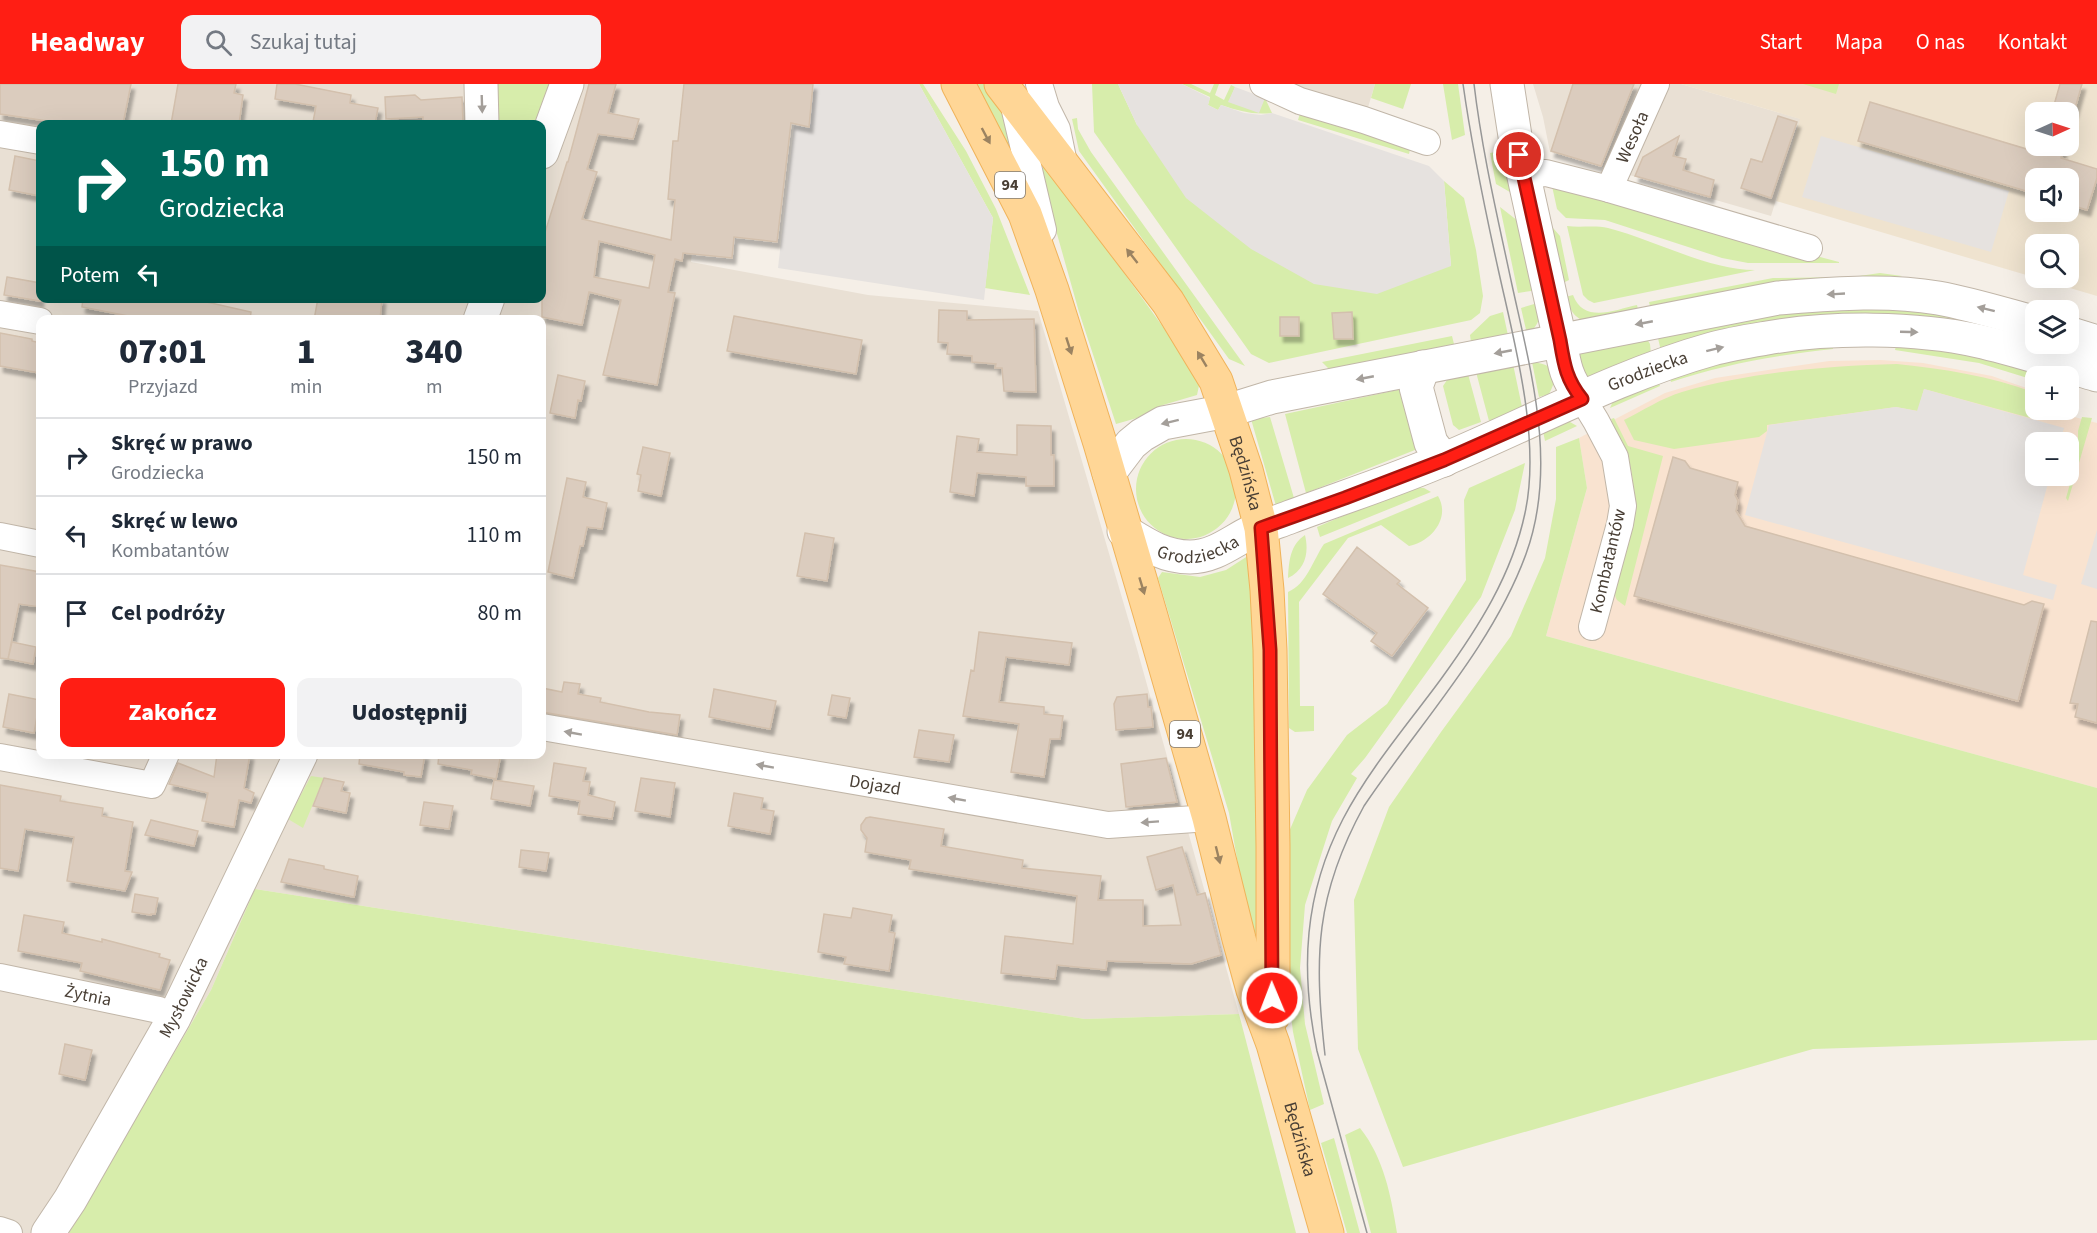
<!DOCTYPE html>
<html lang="pl">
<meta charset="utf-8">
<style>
:root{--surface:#fff;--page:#f2f2f3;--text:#1f2937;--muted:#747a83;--line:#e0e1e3;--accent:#ff1e14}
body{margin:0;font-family:"Source Sans 3",sans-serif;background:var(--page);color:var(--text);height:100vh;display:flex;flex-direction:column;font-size:22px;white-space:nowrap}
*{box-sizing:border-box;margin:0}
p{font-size:20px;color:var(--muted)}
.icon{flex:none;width:33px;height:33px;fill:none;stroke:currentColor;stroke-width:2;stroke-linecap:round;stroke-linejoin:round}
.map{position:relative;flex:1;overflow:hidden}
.side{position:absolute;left:36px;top:231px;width:510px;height:444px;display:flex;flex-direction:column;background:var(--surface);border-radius:12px;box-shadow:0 6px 24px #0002}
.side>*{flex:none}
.banner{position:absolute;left:36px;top:36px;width:510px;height:183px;border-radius:12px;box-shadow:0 6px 24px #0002;background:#00695c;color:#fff;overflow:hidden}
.needle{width:39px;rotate:87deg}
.tools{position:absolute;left:2025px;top:18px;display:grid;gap:12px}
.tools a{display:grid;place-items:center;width:54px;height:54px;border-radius:12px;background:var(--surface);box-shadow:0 6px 24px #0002;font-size:30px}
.pin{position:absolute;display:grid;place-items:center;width:51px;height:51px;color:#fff;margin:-26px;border:3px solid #fff;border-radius:50%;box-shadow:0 2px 6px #0007}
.me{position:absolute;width:66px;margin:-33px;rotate:359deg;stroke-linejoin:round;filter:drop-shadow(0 0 4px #0008)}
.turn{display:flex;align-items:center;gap:21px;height:126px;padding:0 24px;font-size:27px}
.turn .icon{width:78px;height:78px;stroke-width:2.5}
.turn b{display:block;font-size:42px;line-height:51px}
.then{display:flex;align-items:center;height:57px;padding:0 24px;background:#0003;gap:12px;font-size:22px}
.eta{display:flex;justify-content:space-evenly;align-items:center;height:102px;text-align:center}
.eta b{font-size:36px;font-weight:800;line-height:42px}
.action{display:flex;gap:12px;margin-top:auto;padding:12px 24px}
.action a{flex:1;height:69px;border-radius:12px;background:var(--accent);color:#fff;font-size:24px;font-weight:800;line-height:69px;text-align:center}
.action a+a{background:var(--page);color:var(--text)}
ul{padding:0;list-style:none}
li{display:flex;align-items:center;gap:18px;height:78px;padding:0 24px;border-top:2px solid var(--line)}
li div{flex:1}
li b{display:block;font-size:22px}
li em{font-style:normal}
header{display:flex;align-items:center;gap:36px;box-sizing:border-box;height:84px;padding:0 30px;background:var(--accent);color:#fff}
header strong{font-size:28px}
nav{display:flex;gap:33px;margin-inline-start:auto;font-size:21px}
.search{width:420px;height:54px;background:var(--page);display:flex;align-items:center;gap:15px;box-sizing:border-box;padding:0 21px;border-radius:12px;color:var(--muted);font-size:22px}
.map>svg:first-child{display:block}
.residential{fill:#e9e0d4;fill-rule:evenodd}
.commercial{fill:#f9e3d0;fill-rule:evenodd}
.education{fill:#efe3cf;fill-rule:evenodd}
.green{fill:#d7edab}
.parking{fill:#e6e2df}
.building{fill:#dbccbe;stroke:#d3c0ad;stroke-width:1.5;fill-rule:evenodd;filter:url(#shadow)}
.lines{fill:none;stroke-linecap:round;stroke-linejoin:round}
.minor-casing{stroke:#c1b6a8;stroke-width:28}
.tertiary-casing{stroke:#c1b6a8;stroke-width:35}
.primary-casing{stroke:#f0b35a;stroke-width:35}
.minor{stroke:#fff;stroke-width:26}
.tertiary{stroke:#fff;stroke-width:33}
.primary{stroke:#ffd696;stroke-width:33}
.tram{stroke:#979797;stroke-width:1.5}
.oneway{fill:#a49f9a}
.oneway2{fill:#9b8361}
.route-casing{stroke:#a6140d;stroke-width:15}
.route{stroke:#ff1e14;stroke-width:10}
.labels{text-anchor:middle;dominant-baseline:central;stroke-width:4.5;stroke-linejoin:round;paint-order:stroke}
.shield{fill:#fff;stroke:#807972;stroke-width:1.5}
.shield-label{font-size:16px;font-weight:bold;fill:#493f35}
.street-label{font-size:18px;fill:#493f35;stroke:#fff}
</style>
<header>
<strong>Headway</strong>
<div class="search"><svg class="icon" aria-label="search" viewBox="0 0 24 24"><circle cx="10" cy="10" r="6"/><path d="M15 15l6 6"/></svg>Szukaj tutaj</div>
<nav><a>Start</a><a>Mapa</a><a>O nas</a><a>Kontakt</a></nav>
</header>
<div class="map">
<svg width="2097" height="1149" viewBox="0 0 2097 1149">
<defs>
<filter id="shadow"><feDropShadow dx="3.5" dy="6" stdDeviation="1.5" flood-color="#0004"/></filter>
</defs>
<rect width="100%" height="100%" fill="#f5efe7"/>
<path class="residential" d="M0 0H474L475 40H40V214H542V86L573 0H708L691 178 868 211 1038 227 1137 565 1239 930 1085 935 255 805 211 906 69 1149H0ZM40 236H542V670H40Z
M1280 0H1375L1366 30Z
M1533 0H1681L1801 35 1771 132 1550 68 1543 33Z"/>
<path class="commercial" d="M1881 276 1923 279 1992 292 2035 307 2036 326H2048L2097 339V704L1546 552 1587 404 1579 354 1665 309 1715 294 1829 277ZM2036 358H2068V392H2036Z"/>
<path class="education" d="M1681 0H2097V212L1776 117 1800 35ZM2036 28H2068V62H2036ZM2036 94H2068V128H2036ZM2036 160H2068V194H2036Z"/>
<path class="green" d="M489 0H556L541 40H490Z
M919 0H923L966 67 996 125 1030 211 985 204 993 134Z
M972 0H986L1009 29 1034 114Z
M1092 0H1118L1137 41 1451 182 1444 97 1464 114 1476 166 1483 212 1480 229 1471 236 1269 279 1251 270 1094 48Z
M1182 0H1191L1210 9 1214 0H1219L1215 11 1224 16 1231 1 1235 3 1229 18 1265 14 1272 29C1253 31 1239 27 1221 21L1218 26 1208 21 1210 13Z
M1375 0H1411L1403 25 1371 14Z
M1443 0H1458L1465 51 1452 56Z
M1803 0H1839L1836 10Z
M1301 26 1411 61 1409 70 1298 36Z
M1077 34 1078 45 1091 68 1245 282 1229 275 1079 67 1072 35Z
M1507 66 1515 111 1496 100 1490 69Z
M1044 83 1049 85 1163 243 1200 297 1197 311 1163 321 1137 334 1116 340 1079 228 1039 86Z
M1552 102 1839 178V179H1748L1722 174 1605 136 1566 134 1557 125Z
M1500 123 1518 137 1538 206 1518 209Z
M1546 136 1560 152 1569 196 1561 200Z
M1567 142C1580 144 1595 141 1608 144 1655 156 1708 186 1755 186L1594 219 1588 216 1583 211Z
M1880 189 1902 192 1875 198 1651 227 1649 218 1773 194 1852 193Z
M1573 211C1584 240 1614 226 1637 221L1639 229C1628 231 1596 238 1586 237 1574 235 1569 223 1565 213Z
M1541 218C1540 232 1540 242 1527 250L1521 224Z
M1813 224 1928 226 2035 249 2036 260H2051L2049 265 1998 251 1661 267 1657 250Z
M1503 228 1509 256 1471 258 1470 251 1490 232Z
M1452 252 1454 260 1335 285 1328 284 1322 278Z
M1645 252 1650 260 1651 270 1589 293 1583 290 1578 273 1584 266Z
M1833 257V265C1778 271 1724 280 1671 298L1669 290 1707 277Z
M1897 258 1930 261 2043 288 2041 292H2036L2034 296 1979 279 1895 266Z
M1532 278C1554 280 1560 290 1549 310L1539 313Z
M1513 280 1522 323 1489 337 1476 288Z
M1897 280C1944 285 1991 292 2035 309L2036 326 2034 335 1924 305 1918 327 1896 323 1767 341V347L1759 353 1674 365 1634 356 1624 336C1642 327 1662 314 1682 308 1752 288 1825 282 1897 280Z
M1468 290 1481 338 1459 346 1453 341 1443 302 1447 296Z
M1657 294 1660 302 1610 324 1614 315Z
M1402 305 1420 364 1306 409 1285 330Z
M1270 333 1294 414 1276 422 1251 335Z
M2082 333 2092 334 2068 417 2066 414 2078 371V347Z
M1614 334 1628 362 1663 372 1625 522C1624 521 1618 517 1617 516 1608 504 1630 458 1632 441 1636 416 1634 388 1625 364 1622 354 1614 346 1611 335Z
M1564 337 1570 338 1577 342 1545 357 1543 347Z
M1579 354 1587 404 1546 552 2097 704V956L1813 965 1403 1083 1358 965 1354 816 1389 723 1441 648 1511 552 1545 474 1556 415V363Z
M1136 405a50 50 0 1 1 100 0a50 50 0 1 1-100 0Z
M1525 379 1515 426 1481 513 1365 674 1351 690 1357 694 1332 737 1305 821 1300 884 1305 940 1324 1020 1310 1026 1293 948 1282 859 1288 750 1307 706 1347 651 1387 620 1466 496 1464 416 1469 404Z
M1411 403 1424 404 1431 408 1320 453 1317 443Z
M1438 412C1451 434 1431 458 1409 462L1381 441 1348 454 1299 518 1300 622H1314V647L1295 648 1289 644 1288 508C1307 500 1313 476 1324 460Z
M1305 451C1309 468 1306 485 1288 494 1289 477 1290 461 1305 451Z
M1254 468 1257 876 1252 860 1229 729 1158 494 1162 488 1200 493 1226 486Z
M311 692 324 694 303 744 288 735Z
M255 805 1085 935 1239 930 1296 1149H69L211 906Z
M1360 1044C1384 1074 1391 1112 1397 1149H1371L1345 1051Z
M1334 1054 1360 1149H1347L1321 1059Z"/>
<path class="parking" d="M810 0H919L993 134 984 216 778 184 794 42 805 43Z
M1118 0H1182L1210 14 1208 21 1218 26 1221 21 1244 29 1261 31 1272 29 1429 82 1444 97 1451 182 1377 210 1314 200 1251 165 1186 114 1137 41Z
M1235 3 1265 14 1259 29 1228 18Z
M1821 52 2009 107 1991 168 1802 113Z
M1924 305 2064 344 2060 358H2036V392H2050L2023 491 2057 501 2053 516 1745 431 1769 341 1896 323 1917 327Z
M2097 446V505L2081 500Z"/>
<path class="building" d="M0 0H131L123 40H68L0 30Z
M178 0H236L234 9 243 11 239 40H171Z
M277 0H295L351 11 350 19 378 24 375 40H327L313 38 316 22 275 15Z
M589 0H616L608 29 639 35 633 55 598 50 587 85 597 88 582 135 671 156 675 116 668 115 673 57H678L684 0H813L809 43 791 39 777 158 734 153 732 174 683 169 682 177 675 175 668 208 675 209 657 301 603 291 621 216 589 208 582 241 542 233V158L567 78H568ZM599 157 655 171 649 204 594 193Z
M1573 0H1634L1601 82 1551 67Z
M2060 0H2082L2074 28H2052Z
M415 11 421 16 462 13 463 40H423V33L386 35 385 13Z
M1870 18 2040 69 2042 62H2064L2061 74 2097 85V94L2087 126 2068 120V94H2036V110L1858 57Z
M1778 32 1797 38 1771 114 1741 104 1751 75 1762 78Z
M1679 52 1673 72 1686 75 1683 86 1714 96 1710 113 1635 92 1643 73Z
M15 72 40 77V112L9 106Z
M7 193 40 199V217L4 211Z
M83 214H189L251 228 250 236H149L82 223Z
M318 214H382L380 236H314Z
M939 226 967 227V236L1034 235 1036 308 1004 307 1002 284H995L996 280 972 278V272L947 270 948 259 938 258Z
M1352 228 1353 255H1334L1332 229Z
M734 232 862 256 856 290 727 267Z
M1280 233H1299V252H1280Z
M0 249 32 255V257L40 259V289L0 282Z
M558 291 585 297 581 317 578 316 575 334 550 329Z
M1017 341 1051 342V371H1054V402H1026V393L977 389 974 412 950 408 957 352 979 355 977 368 1017 371Z
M643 363 670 369 661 412 638 407 641 391 637 390Z
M1673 373 1685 377 1690 384 1738 398 1735 411 1738 417 1736 427 1745 442 2024 521 2032 517 2044 520 2018 617 1634 512Z
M567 394 586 398 583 413 607 419 602 445 587 443 583 462H580L573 494 548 488Z
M805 449 834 454 827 497 797 492Z
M1357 463 1400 497 1397 500 1428 524 1392 572 1371 557 1377 549 1323 510Z
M0 481 40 488V523L19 520 8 575 0 574Z
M2091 537 2097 538V639L2075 633 2078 620 2070 619Z
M979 548 1072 559 1069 581 1006 573 999 618 1044 623V630L1063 632 1060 655H1050L1044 693 1011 688 1019 640 963 632 971 586 974 587Z
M12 558 36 563 33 580 8 575Z
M564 598 580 600 578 610 601 614 600 618 649 628 680 631 677 651 542 628V604L562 608Z
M714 605 776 617 770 645 709 633Z
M9 610 40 616 34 649 3 643Z
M1147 610 1148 623H1151L1153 643 1116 646 1114 620 1117 613Z
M832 611 850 614 846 634 828 631Z
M919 646 954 651 949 678 914 673Z
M217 670H250L244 704 254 709 251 719 239 716 234 743 202 737 208 709 169 700 178 679 214 693Z
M360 670H425L421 693 404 691V688L359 680Z
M439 670H501L496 695 471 690 472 686 438 680Z
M1166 674 1177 718 1126 723 1121 680Z
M554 679 586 684 583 697 590 698 588 711 615 718 612 735 578 730 580 717 549 712Z
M324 694 344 698 341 707 350 709 346 729 313 722Z
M641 694 675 699 670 733 635 727Z
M494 696 534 702 530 722 491 715Z
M0 701 61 712 60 717 103 724 102 732 133 738 125 787 132 788 125 807 67 797 74 753 25 745 18 787 0 784Z
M734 709 763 714 761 725 774 727 770 750 728 742Z
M424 718 453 722 449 745 420 741Z
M870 733 944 745 941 762 1023 776 1022 784 1101 792 1098 816H1143V842L1181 841 1173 801 1156 806 1147 773 1182 763 1197 811 1205 809 1221 871 1191 880 1107 877 1106 886 1057 881 1055 895 1001 889 1005 852 1073 860 1077 812 909 785 911 776 865 768 867 754 861 746V741L866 734Z
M151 736 198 747 194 762 145 751Z
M521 766 549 769 546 787 519 783Z
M289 775 324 782V785L358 792 354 813 281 798Z
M135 810 158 814 155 830H151V831L132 828Z
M853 824 892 831 889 848 895 849 889 887 844 880 846 873 818 868 824 830 851 834Z
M24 831 64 838 62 849 102 858V855L160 870 159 873 170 876 160 906 80 887 82 879 18 867Z
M65 960 92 966 85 996 59 990Z"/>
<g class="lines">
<defs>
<g id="minor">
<path d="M1039 0 1046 23 1057 45 1064 79"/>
<path d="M1263 0 1300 17 1364 36 1427 58"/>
<path d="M1013 18 1043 146"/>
<path d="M0 50 40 57"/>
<path d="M1524 91 1546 89 1609 105 1809 164"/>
<path id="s1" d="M1609 105 1656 0"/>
<path d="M0 230 40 237"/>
<path d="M1582 314 1596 337 1615 373 1623 422 1620 440 1592 543"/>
<path d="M0 452 40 460"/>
<path id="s2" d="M542 643 1108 741 1209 734"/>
<path d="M0 673 152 701 166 670"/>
<path id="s3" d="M0 893 159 926 174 934"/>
<path d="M0 1146 9 1149"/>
</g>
<g id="tertiary">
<path d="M481 0 482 40"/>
<path d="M1507 0 1515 52 1560 256C1564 280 1566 295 1582 314"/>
<path d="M542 68 567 0"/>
<path d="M480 236 488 214"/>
<path d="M2068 249 2097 258"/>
<path d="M1423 283 1416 303 1431 359 1444 376"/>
<path d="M1109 389 1131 360 1142 351 1163 339 1227 327 1272 313 1778 214C1831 210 1885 205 1938 214 1971 220 2003 230 2036 239"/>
<path id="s4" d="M1124 447C1145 460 1164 473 1190 473 1214 473 1231 458 1251 448 1264 442 1277 438 1290 433 1341 414 1394 397 1445 375 1533 338 1619 291 1712 265 1730 260 1749 257 1767 254 1830 243 1916 243 1978 257 2018 266 2058 279 2097 291"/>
<path id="s5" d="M48 1149 70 1116 174 934 301 670"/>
</g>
<g id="primary">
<path id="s6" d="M958 0 1025 130 1052 206 1100 359 1150 529 1209 734 1239 855 1253 906 1273 960 1327 1149"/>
<path id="s7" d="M1001 0 1168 218 1216 297 1246 386 1261 444 1267 506 1270 566 1273 762V932"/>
</g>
</defs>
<use href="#minor" class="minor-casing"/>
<use href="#tertiary" class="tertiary-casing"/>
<use href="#primary" class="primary-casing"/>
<use href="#minor" class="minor"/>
<use href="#tertiary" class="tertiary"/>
<use href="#primary" class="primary"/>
<path class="tram" d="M1325 971C1314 873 1315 811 1364 722 1419 640 1492 563 1526 470 1558 382 1531 288 1512 201 1498 135 1482 68 1474 0
M1367 1149 1317 967C1300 886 1304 810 1343 735 1369 685 1408 640 1441 595 1478 544 1512 491 1525 429 1541 356 1515 261 1499 189 1485 126 1472 64 1463 0"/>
</g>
<defs><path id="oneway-solid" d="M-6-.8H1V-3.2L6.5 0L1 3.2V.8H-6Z" transform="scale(1.5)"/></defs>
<g class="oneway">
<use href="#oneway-solid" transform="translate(482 20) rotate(88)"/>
<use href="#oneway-solid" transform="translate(1836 210) rotate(177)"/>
<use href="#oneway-solid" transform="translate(1986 225) rotate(-166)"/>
<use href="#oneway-solid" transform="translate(1644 239) rotate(169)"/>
<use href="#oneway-solid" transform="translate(1909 248) rotate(2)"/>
<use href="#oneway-solid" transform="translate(1715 265) rotate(-14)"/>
<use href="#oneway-solid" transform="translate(1503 268) rotate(169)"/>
<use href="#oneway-solid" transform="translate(1365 294) rotate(169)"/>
<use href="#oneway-solid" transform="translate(1170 338) rotate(166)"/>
<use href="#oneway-solid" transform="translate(573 649) rotate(-170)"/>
<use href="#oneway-solid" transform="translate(765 682) rotate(-170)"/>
<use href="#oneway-solid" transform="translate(957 715) rotate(-170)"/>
<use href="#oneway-solid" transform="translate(1150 738) rotate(176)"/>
</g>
<g class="oneway2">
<use href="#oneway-solid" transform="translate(986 52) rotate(62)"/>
<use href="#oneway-solid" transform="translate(1132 172) rotate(-128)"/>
<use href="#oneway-solid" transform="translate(1069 262) rotate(72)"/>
<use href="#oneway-solid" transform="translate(1202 275) rotate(-121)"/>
<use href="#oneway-solid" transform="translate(1142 502) rotate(73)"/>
<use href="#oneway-solid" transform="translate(1218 771) rotate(76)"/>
</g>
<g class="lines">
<defs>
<path id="route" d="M1272 914 1270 566 1261 444 1345 414 1444 376 1582 315C1566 295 1564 280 1560 256L1519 71"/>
</defs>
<use href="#route" class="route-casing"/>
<use href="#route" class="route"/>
</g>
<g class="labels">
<g class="shield">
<rect x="995" y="88" width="30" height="26" rx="4.5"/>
<rect x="1170" y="637" width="30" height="26" rx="4.5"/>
</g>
<g class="shield-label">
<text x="1010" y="101">94</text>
<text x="1185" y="650">94</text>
</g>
<g class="street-label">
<text stroke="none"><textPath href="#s1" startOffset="57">Wesoła</textPath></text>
<text stroke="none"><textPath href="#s4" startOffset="567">Grodziecka</textPath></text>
<text stroke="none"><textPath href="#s7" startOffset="464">Będzińska</textPath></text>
<text stroke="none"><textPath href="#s4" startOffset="81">Grodziecka</textPath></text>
<text transform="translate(1608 477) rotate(-77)">Kombatantów</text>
<text stroke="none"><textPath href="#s2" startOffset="338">Dojazd</textPath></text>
<text stroke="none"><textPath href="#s3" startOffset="90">Żytnia</textPath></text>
<text stroke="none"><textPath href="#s5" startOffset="272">Mysłowicka</textPath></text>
<text stroke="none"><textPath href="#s6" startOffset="1112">Będzińska</textPath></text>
</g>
</g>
</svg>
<div class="tools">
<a><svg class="needle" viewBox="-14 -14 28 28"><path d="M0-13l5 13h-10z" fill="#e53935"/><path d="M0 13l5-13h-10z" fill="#747a83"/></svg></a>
<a><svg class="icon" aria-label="sound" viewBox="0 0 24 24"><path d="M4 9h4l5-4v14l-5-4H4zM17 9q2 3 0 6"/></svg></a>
<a><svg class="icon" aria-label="search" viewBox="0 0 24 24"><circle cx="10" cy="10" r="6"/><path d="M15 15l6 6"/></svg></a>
<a><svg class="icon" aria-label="layers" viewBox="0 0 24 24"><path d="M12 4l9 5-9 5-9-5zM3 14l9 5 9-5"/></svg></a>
<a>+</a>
<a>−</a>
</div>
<div class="pin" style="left:1519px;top:71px;background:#d93025"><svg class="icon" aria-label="arrive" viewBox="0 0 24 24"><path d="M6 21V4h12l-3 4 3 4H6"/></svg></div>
<svg class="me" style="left:1272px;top:914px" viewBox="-20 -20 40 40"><circle r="17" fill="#ff1e14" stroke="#fff" stroke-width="3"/><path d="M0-11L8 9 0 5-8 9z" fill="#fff"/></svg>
<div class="banner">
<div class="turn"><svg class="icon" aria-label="right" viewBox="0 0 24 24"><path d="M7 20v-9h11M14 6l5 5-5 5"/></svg><div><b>150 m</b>Grodziecka</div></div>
<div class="then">Potem<svg class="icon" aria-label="left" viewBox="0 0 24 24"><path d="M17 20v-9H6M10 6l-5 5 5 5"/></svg></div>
</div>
<section class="side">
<div class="eta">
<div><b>07:01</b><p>Przyjazd</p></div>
<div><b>1</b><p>min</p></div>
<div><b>340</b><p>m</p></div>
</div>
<ul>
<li><svg class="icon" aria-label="right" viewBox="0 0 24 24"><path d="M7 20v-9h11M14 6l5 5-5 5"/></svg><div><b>Skręć w prawo</b><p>Grodziecka</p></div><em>150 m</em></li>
<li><svg class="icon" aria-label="left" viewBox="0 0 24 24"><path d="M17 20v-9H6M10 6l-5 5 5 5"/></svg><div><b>Skręć w lewo</b><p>Kombatantów</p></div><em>110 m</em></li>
<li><svg class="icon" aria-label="arrive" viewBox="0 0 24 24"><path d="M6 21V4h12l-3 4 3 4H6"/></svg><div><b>Cel podróży</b></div><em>80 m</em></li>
</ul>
<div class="action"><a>Zakończ</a><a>Udostępnij</a></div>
</section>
</div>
